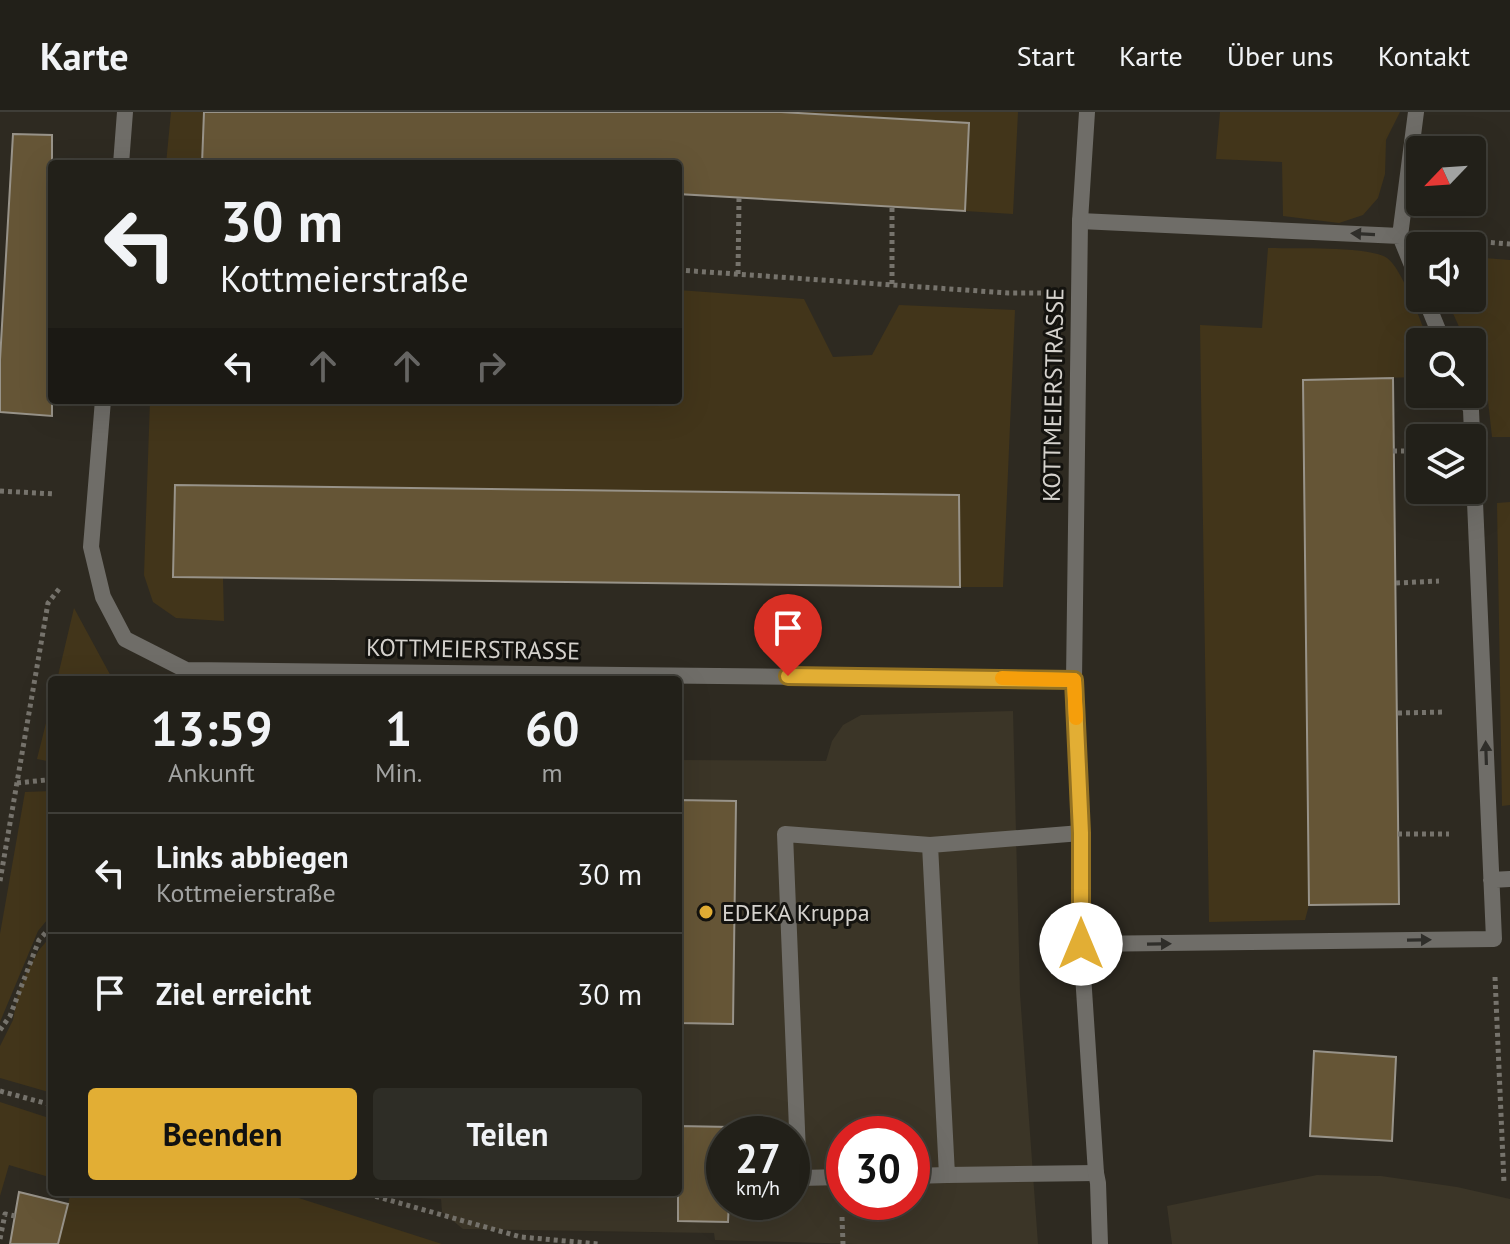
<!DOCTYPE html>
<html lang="de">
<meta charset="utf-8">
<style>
:root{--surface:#222019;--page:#2e2d26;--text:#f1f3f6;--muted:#a2a3a2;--line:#3f3e38;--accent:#e2ae34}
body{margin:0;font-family:"PT Sans",sans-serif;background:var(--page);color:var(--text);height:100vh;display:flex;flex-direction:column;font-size:30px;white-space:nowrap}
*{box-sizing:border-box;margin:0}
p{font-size:26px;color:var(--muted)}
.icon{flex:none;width:44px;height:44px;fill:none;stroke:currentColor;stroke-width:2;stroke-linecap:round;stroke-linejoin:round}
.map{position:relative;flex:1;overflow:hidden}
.drawer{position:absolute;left:48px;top:564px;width:634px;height:520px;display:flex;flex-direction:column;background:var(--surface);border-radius:8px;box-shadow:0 8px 32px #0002,0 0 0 2px var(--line)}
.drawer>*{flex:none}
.guide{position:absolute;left:48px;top:48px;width:634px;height:244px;border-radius:8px;box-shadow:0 8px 32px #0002,0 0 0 2px var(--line);background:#222019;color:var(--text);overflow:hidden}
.needle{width:52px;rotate:245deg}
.tools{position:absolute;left:1406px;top:24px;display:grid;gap:16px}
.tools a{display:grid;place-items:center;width:80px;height:80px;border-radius:8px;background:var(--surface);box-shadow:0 8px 32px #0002,0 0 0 2px var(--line);font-size:40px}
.speed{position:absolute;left:706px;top:1004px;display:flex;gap:16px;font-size:40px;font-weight:700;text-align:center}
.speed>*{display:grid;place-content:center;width:104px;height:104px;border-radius:50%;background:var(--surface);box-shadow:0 8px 32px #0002,0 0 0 2px var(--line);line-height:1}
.speed small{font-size:20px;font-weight:400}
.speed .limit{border:12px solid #d22;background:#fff;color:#111}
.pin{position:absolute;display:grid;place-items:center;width:68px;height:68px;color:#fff;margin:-82px -34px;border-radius:50% 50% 50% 0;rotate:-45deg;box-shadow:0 0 8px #0007}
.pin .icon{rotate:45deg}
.me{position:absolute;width:88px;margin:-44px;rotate:0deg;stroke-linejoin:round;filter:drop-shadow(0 0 6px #0008)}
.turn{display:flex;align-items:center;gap:28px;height:168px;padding:0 40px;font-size:36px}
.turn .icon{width:104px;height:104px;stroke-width:2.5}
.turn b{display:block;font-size:56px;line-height:68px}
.lanes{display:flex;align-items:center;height:76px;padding:0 40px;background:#0003;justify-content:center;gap:40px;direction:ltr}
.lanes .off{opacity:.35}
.eta{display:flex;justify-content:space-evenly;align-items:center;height:136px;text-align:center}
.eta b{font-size:48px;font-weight:700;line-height:56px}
.action{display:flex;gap:16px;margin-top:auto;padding:16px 40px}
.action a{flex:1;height:92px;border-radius:8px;background:var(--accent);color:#111;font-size:32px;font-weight:700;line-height:92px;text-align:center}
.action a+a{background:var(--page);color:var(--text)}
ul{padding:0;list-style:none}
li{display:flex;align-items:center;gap:24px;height:120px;padding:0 40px;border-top:2px solid var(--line)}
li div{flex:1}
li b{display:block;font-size:30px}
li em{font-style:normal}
header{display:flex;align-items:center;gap:48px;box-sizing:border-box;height:112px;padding:0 40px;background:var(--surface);border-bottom:2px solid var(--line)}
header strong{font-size:38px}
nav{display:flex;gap:44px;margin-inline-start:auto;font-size:28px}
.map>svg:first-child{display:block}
.built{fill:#3b3527;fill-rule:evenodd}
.green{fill:#42351a}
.building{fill:#655536;stroke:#989389;stroke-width:2}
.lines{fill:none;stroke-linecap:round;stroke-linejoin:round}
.path{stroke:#76736c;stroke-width:5;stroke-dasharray:4 4;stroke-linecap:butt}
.lane{stroke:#6f6d68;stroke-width:16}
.street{stroke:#6f6d68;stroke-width:16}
.oneway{fill:#2f2e2a}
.route-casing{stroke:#937122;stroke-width:20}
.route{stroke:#e2ae34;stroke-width:14}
.slow{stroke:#f59e0b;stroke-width:14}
.poi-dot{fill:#e2ae34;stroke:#14130f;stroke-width:3}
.labels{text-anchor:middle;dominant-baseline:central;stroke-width:6;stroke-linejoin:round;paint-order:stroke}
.street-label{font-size:24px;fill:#d5d2cd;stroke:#14130f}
.poi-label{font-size:24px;fill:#d5d2cd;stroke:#14130f;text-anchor:start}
</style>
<header>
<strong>Karte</strong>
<nav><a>Start</a><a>Karte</a><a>Über uns</a><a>Kontakt</a></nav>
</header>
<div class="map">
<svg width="1510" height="1132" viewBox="0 0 1510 1132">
<rect width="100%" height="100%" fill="#2e2a21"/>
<path class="built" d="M1013 599 1020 882 1038 1132H857L715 1128 714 1121 463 1117 442 1100 441 1087 352 1083 349 1080H678V648L826 649 832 629 843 613 861 603ZM724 1022H792V1090H724ZM844 1022H912V1090H844Z
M1317 1063 1381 1064 1457 1075 1510 1087V1132H1172L1167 1094Z"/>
<path class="green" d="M171 0H204L202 52H166Z
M781 0H1018L1013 102 965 99 969 11Z
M1220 0H1400L1386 28 1385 62 1378 86 1363 103 1339 111 1283 104 1282 50 1216 47Z
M1268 136C1294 137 1369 134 1387 146 1402 156 1421 211 1429 230H1420V265L1303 268 1309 793 1305 808 1209 810 1200 213 1262 216Z
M1472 145 1510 148V325H1492L1487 280 1472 245V230H1466L1446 186H1472Z
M678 178 804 187 833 245 872 243 899 193 1015 198 1003 475H960L958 383 175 373 173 464 223 465 224 509 176 506 153 490 144 463 150 288H678Z
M1510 390V693L1502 694 1497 391Z
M74 496 113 568H57Z
M52 587V650L37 647Z
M52 679V802L38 819 0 910V822L25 680Z
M52 823V981L0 966V934L13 908 18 882 27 859 39 838Z
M0 990 52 1007V1066L9 1053 0 1084Z
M71 1080H280L442 1132H58Z"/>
<path class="building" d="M204 0H781L969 11 965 99 678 82V52H202Z
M13 22 52 23V304L0 300V248Z
M1393 266 1399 792 1309 793 1303 268Z
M175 373 959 383 960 475 173 465Z
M678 688 736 689 733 912 678 911Z
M1314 939 1396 945 1392 1029 1310 1024Z
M678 1014 731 1015V1022H724V1090H729L728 1110 678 1109Z
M19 1080 68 1092 58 1132H10Z"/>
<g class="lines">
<path class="path" d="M1443 127 1510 132
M678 158 1008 181H1041
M738 162 739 86
M892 172V95
M1393 339H1420
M0 379 55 382
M1396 471 1439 469
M1398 601 1445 600
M17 671 46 668 52 669
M1398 722H1449
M0 769 48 491 59 477
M1495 865 1504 1071
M0 918 10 904 39 828 52 814
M0 979 52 993
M360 1080 521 1125 599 1132
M842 1105 843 1132
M0 1127 5 1102 15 1104"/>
<path class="lane" d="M121 52 125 0
M1080 109 1400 124 1416 0
M1400 124 1420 173
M1425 186 1443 230
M103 288 91 435 103 485 125 527 186 558 1074 568
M1081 721 930 733 947 1063 1096 1061
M1491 768 1510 767
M1081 832 1494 827 1471 298 1465 282
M912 1064 947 1063
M844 1065 799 1066 785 722 930 733"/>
<path class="street" d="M1087 0 1080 109 1074 568 1081 721V832L1096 1061 1098 1071 1100 1132"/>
</g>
<defs><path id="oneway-solid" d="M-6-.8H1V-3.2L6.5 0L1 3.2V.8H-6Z" transform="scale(2)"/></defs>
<g class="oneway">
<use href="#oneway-solid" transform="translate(1363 122) rotate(-177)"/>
<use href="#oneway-solid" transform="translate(1486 641) rotate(-92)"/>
<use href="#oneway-solid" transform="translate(1419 828) rotate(-1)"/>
<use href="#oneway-solid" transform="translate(1159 832) rotate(-1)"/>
</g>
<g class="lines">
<defs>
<path id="route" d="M788 564 1074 568 1081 721V832"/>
</defs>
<use href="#route" class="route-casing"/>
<use href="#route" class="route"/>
<path class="slow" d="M1002 566 1074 568 1076 606"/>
</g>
<circle class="poi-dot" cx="706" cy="800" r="8"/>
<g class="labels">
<g class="street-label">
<text transform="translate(1053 283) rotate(-89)">KOTTMEIERSTRASSE</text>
<text transform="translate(473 537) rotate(1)">KOTTMEIERSTRASSE</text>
</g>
<g class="poi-label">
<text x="722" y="800">EDEKA Kruppa</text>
</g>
</g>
</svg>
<div class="tools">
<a><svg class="needle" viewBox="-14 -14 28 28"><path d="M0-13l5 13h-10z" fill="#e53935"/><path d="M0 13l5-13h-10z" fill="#a2a3a2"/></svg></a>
<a><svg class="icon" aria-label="sound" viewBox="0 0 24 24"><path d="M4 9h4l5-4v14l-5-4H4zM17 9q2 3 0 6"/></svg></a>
<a><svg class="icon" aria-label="search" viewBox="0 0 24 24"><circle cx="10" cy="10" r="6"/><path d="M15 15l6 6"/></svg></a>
<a><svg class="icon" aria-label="layers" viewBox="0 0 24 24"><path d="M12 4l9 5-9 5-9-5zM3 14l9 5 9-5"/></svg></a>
</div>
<div class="speed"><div>27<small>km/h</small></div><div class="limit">30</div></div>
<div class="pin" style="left:788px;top:564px;background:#d93025"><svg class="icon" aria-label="arrive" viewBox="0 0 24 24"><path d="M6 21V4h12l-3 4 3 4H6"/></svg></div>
<svg class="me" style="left:1081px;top:832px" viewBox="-20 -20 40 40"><circle r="19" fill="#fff"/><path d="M0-13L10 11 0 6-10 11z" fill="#e2ae34"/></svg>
<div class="guide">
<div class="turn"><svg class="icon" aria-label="left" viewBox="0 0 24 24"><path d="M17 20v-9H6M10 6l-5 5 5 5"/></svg><div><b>30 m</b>Kottmeierstraße</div></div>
<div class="lanes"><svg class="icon" aria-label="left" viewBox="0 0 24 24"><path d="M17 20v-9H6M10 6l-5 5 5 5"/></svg><svg class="icon off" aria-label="ahead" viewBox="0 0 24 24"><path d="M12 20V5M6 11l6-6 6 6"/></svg><svg class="icon off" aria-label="ahead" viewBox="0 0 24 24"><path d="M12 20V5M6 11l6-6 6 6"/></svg><svg class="icon off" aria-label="right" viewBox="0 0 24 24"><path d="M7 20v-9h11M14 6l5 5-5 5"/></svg></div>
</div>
<section class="drawer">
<div class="eta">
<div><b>13:59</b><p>Ankunft</p></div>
<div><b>1</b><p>Min.</p></div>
<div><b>60</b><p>m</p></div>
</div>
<ul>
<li><svg class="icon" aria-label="left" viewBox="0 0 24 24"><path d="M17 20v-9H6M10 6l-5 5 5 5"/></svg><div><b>Links abbiegen</b><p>Kottmeierstraße</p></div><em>30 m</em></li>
<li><svg class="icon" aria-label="arrive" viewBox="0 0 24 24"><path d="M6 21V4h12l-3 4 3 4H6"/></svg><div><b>Ziel erreicht</b></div><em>30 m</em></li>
</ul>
<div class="action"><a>Beenden</a><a>Teilen</a></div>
</section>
</div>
